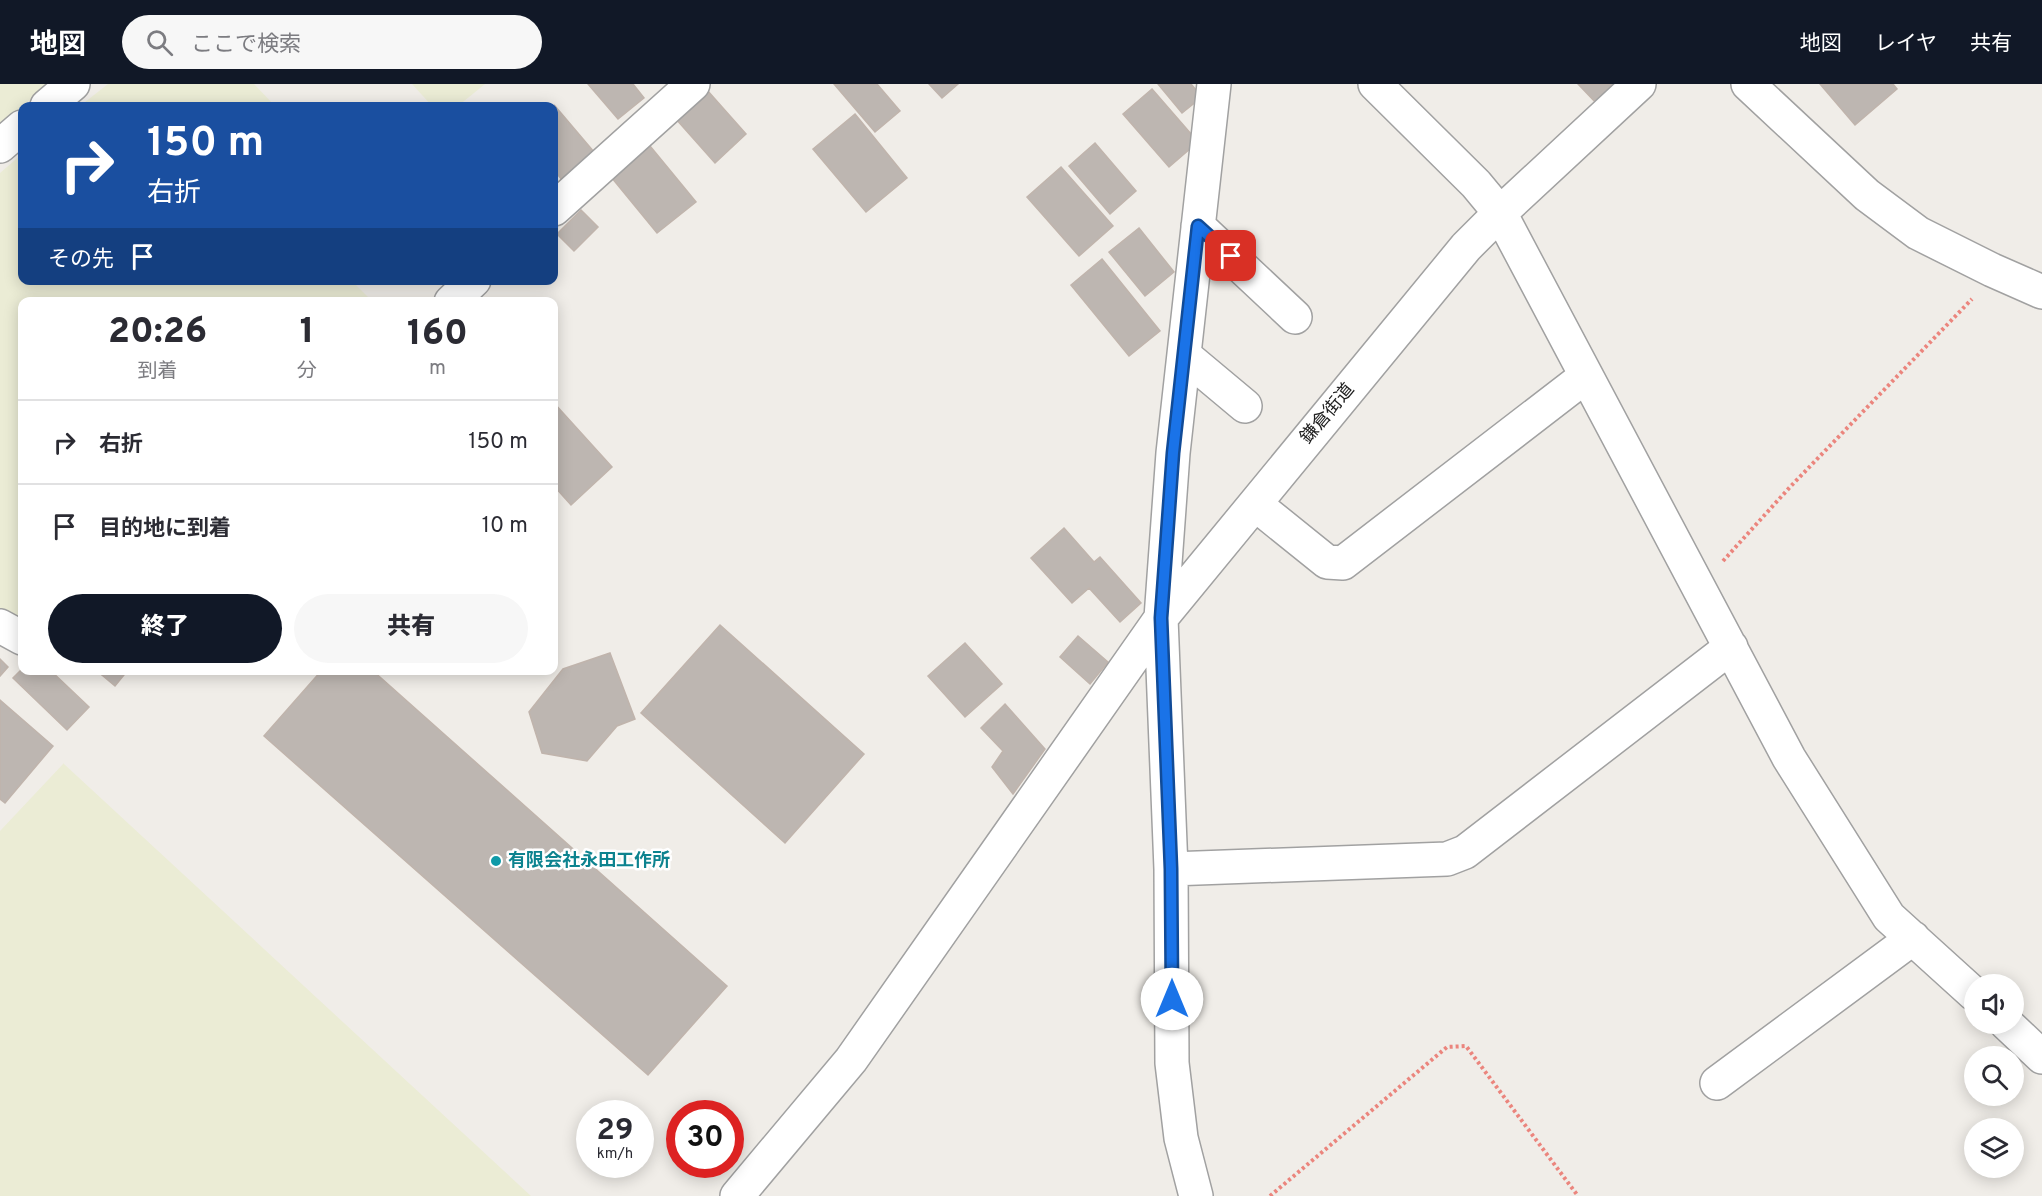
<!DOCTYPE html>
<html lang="ja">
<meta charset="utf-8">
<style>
:root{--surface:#fff;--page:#f7f7f7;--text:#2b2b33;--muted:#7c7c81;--line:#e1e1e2;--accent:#111827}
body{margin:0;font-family:Overpass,"Noto Sans JP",sans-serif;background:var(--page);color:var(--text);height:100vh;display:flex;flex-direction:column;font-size:22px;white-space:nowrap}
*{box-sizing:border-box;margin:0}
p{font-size:20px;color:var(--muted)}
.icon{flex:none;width:33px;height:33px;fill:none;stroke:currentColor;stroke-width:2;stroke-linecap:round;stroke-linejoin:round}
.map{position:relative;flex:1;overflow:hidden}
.sheet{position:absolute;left:18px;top:213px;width:540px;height:378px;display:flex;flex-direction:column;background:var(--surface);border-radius:12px;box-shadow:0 3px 15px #0003}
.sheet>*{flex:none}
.hud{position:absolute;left:18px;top:18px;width:540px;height:183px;border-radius:12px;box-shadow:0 3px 15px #0003;background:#1a4fa0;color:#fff;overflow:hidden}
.fabs{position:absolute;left:1964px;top:890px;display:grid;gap:12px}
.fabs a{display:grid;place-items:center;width:60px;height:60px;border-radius:50%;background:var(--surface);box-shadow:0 3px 15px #0003;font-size:30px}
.speed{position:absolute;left:576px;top:1016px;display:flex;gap:12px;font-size:30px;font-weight:700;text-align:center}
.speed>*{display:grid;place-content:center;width:78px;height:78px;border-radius:50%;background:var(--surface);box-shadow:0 3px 15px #0003;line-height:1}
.speed small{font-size:15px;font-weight:400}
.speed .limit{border:9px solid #d22;background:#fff;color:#111}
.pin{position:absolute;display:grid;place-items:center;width:51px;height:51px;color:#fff;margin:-26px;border-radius:12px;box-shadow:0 3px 9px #0006}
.me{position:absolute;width:66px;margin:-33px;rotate:0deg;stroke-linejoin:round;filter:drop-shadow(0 0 4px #0008)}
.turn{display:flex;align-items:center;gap:21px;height:126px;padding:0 30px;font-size:27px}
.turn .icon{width:78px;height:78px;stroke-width:2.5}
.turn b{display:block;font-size:42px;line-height:51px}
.then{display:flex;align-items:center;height:57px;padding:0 30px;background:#0003;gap:12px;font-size:22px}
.eta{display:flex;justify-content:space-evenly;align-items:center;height:102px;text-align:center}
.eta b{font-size:36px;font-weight:800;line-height:42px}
.primary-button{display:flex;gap:12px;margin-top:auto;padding:12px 30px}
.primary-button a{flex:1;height:69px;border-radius:36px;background:var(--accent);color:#fff;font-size:24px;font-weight:800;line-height:69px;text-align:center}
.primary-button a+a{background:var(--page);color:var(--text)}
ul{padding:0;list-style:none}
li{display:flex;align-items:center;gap:18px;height:84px;padding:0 30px;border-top:2px solid var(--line)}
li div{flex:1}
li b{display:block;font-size:22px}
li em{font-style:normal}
header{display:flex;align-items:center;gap:36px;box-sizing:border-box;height:84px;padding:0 30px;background:var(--accent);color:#fff}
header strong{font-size:28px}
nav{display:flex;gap:33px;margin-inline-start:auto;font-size:21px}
.search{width:420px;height:54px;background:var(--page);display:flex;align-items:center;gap:15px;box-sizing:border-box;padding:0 21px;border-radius:33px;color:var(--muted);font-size:22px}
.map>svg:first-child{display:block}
.farmland{fill:#ebecd5}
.building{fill:#bdb6b1;stroke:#c0b4ac;stroke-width:1.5}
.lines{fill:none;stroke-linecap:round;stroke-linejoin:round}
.street-casing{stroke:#a1a1a1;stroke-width:36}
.path{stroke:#eb857d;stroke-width:4;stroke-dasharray:3 3;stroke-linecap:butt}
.street{stroke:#fff;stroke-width:33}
.route-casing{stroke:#114b97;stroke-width:15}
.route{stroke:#1a73e8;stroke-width:10}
.culture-dot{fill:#0f9aa8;stroke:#fff;stroke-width:2}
.labels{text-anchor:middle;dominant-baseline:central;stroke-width:5;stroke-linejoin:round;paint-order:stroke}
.street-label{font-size:18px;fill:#202020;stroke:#fff}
.culture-label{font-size:18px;font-weight:bold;fill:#0d838f;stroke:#fff;text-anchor:start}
</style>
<header>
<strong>地図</strong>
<div class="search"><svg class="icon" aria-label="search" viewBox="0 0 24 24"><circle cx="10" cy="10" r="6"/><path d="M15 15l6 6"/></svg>ここで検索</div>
<nav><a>地図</a><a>レイヤ</a><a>共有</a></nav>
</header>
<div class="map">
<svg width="2042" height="1112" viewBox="0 0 2042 1112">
<rect width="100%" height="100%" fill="#f0ede8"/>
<path class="farmland" d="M0 0H49L0 41Z
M108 0H254L275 22H80Z
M412 0H485L458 22H432Z
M22 70V196L352 197 372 217 22 218V539L0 526V89Z
M64 679V680L531 1112H0V747Z"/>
<path class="building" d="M588 0H633L644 14 618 35Z
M834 0H877L900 27 875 48Z
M929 0H958L942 14Z
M1158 0H1191L1202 13 1182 29Z
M1578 0H1620L1598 21Z
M1820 0H1893L1897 5 1855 41Z
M1152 5 1198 58 1169 83 1123 30Z
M707 6 746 50 715 79 676 35Z
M555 22 594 68 562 96 554 86Z
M855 30 907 94 866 128 813 65Z
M1095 59 1136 107 1110 130 1069 82Z
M650 62 696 118 657 149 612 94Z
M1061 83 1113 142 1079 172 1027 113Z
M581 126 598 143 574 167 557 150Z
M1139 144 1174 188 1145 212 1109 168Z
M1102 175 1160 247 1129 272 1071 201Z
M554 319 612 383 571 421 554 402Z
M1064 444 1094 478 1100 473 1141 519 1120 538 1089 504 1072 519 1031 474Z
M720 541 864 670 785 759 641 629Z
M1078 552 1108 578 1090 600 1060 573Z
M965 559 1002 600 965 633 928 592Z
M610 569 635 635 617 642 587 677 542 669 529 628 563 585Z
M0 575 8 583 0 592Z
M22 585V586H50L89 623 67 646 13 594Z
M96 586H128L115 602Z
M322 586H372L727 902 648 991 264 652Z
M0 616 53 662 5 719 0 715Z
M1005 620 1045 665 1013 710 992 683 1003 667 981 644Z"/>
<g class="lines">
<defs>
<path id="street" d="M1375 0 1476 100 1500 129 1789 674 1889 833 1974 910
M1748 0 1867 111 1918 149 1992 186 2042 208
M47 22 73 0
M0 62 22 43
M554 125 693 0
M1198 142 1295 233
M451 218 474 196
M1184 271 1245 322
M1255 420 1327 478 1343 479 1586 292
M0 542 22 554
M1171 785 1447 775 1465 768 1731 563
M2006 939 2042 973
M1717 999 1913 854
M737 1112 851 976 1161 534 1466 163 1500 129 1639 0
M1196 1112 1181 1054 1172 979 1171 785 1161 534 1173 369 1214 0"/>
</defs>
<use href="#street" class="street-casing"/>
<path class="path" d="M1723 477 1790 403 1972 215
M1270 1112 1447 963 1466 962 1578 1112"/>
<use href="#street" class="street"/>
</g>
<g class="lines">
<defs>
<path id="route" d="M1172 915 1171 785 1161 534 1173 369 1198 142 1231 172"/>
</defs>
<use href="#route" class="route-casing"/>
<use href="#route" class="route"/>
</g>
<circle class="culture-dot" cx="496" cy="777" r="6"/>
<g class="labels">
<g class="street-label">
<text transform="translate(1328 330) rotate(-50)">鎌倉街道</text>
</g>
<g class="culture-label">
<text x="508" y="777">有限会社永田工作所</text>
</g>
</g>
</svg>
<div class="fabs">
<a><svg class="icon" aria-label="sound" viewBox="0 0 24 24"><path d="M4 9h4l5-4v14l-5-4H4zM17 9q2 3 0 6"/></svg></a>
<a><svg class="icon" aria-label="search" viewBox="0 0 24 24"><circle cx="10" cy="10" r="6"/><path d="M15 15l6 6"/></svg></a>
<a><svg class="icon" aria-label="layers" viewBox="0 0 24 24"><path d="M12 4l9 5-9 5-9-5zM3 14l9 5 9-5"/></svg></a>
</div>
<div class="speed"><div>29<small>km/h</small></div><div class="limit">30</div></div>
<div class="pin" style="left:1231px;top:172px;background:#d93025"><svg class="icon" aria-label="arrive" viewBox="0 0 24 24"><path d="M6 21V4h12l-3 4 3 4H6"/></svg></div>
<svg class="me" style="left:1172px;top:915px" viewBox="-20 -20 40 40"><circle r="19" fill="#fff"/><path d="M0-13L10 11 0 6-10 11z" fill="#1a73e8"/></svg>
<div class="hud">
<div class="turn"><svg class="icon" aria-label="right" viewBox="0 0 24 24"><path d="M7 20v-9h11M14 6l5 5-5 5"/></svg><div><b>150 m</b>右折</div></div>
<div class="then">その先<svg class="icon" aria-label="arrive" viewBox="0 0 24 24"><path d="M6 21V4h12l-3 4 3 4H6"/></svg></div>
</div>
<section class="sheet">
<div class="eta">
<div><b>20:26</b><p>到着</p></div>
<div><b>1</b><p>分</p></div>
<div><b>160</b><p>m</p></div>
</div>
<ul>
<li><svg class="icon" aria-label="right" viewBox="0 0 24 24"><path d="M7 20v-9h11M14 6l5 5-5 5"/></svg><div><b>右折</b></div><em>150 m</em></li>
<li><svg class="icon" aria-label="arrive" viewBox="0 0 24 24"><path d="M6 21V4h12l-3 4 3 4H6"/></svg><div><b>目的地に到着</b></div><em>10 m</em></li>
</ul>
<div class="primary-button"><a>終了</a><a>共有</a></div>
</section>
</div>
